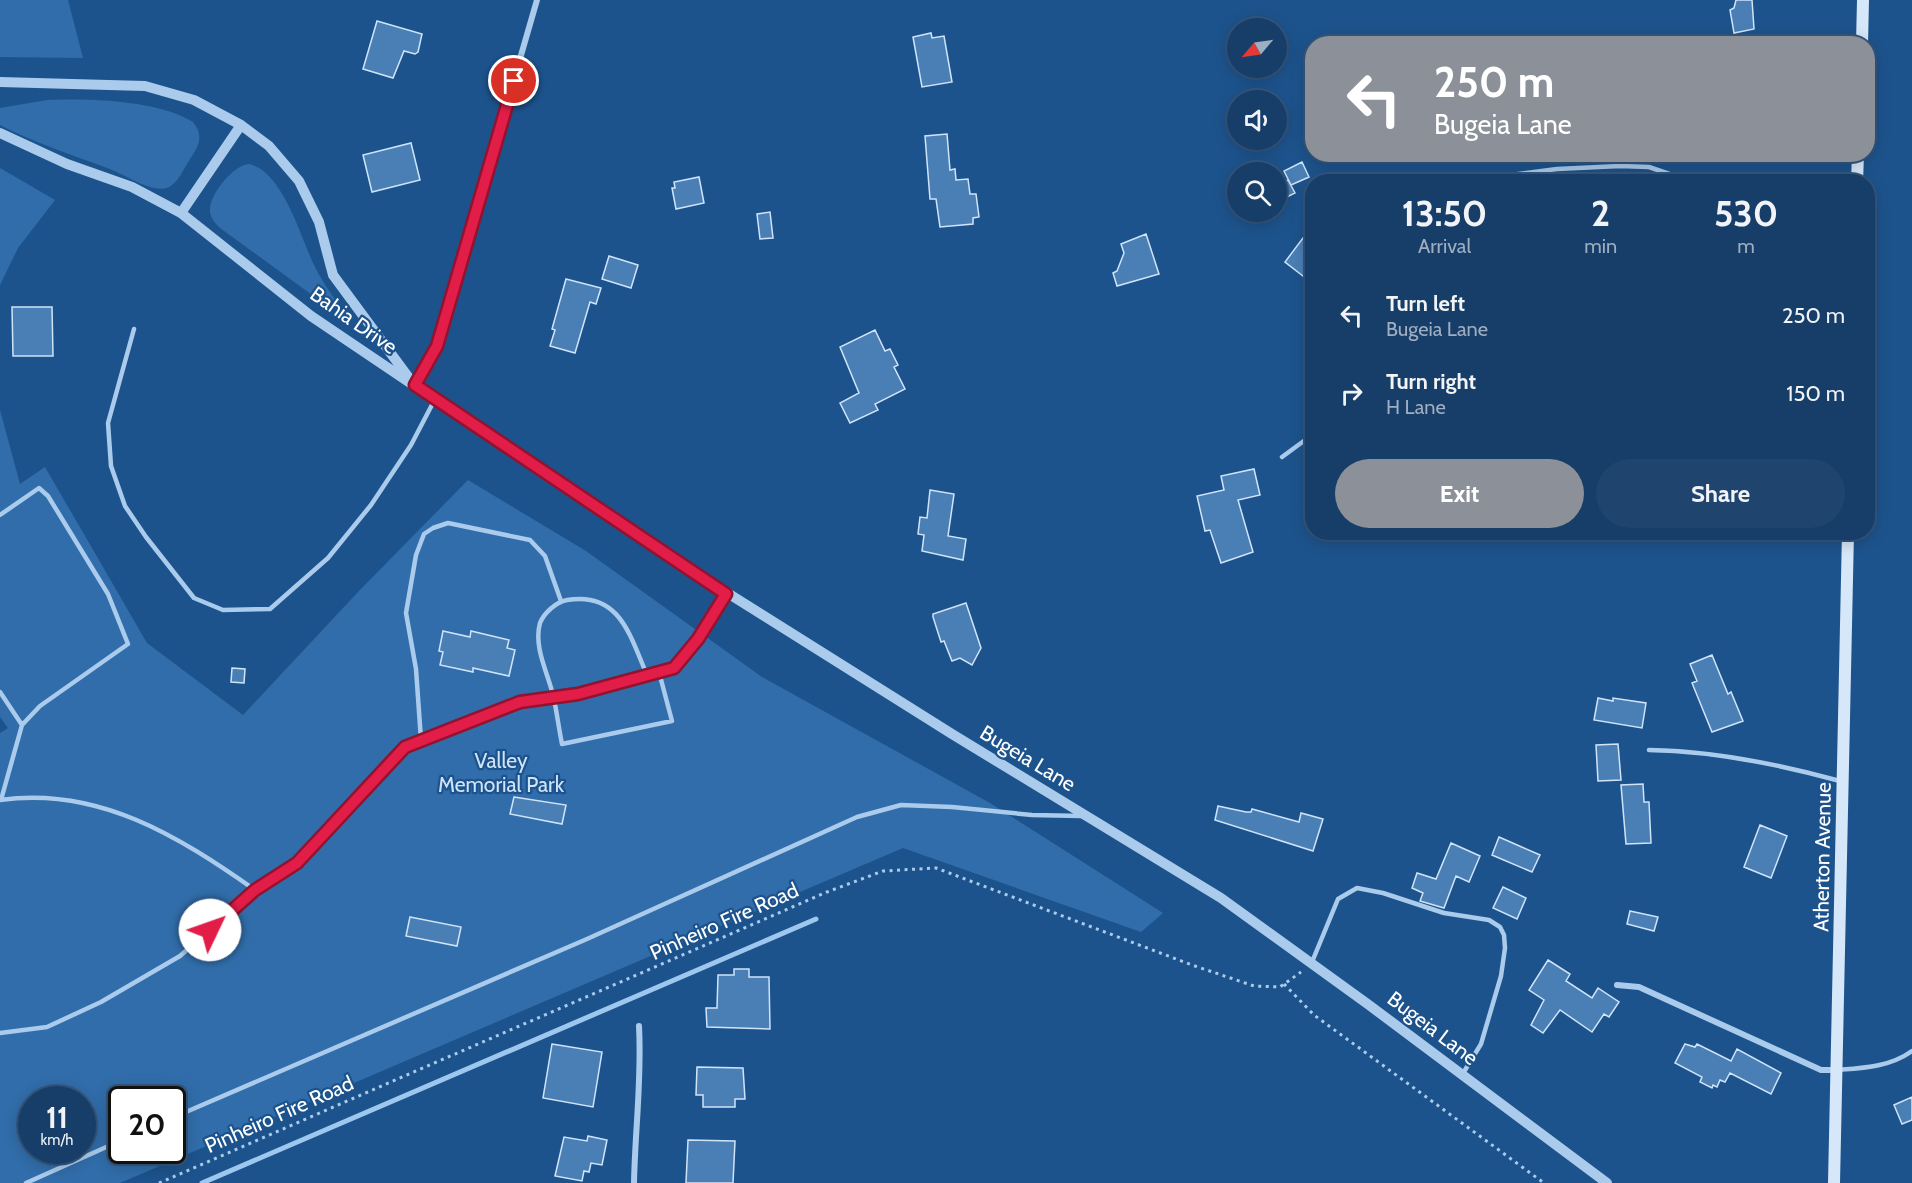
<!DOCTYPE html>
<style>
:root{--surface:#163e69;--page:#1f456f;--text:#f1f3f6;--muted:#9eaec0;--line:#35577d;--accent:#8c9099}
body{margin:0;font-family:Cabin,sans-serif;background:var(--page);color:var(--text);height:100vh;display:flex;flex-direction:column;font-size:22px;white-space:nowrap}
*{box-sizing:border-box;margin:0}
p{font-size:20px;color:var(--muted)}
.icon{flex:none;width:33px;height:33px;fill:none;stroke:currentColor;stroke-width:2;stroke-linecap:round;stroke-linejoin:round}
.map{position:relative;flex:1;overflow:hidden}
.sheet{position:absolute;left:1305px;top:174px;width:570px;height:366px;display:flex;flex-direction:column;background:var(--surface);border-radius:24px;box-shadow:0 3px 15px #0003,0 0 0 2px var(--line)}
.sheet>*{flex:none}
.guide{position:absolute;left:1305px;top:36px;width:570px;height:126px;border-radius:24px;box-shadow:0 3px 15px #0003,0 0 0 2px var(--line);background:#8c9099;color:#fff;overflow:hidden}
.needle{width:39px;rotate:241deg}
.buttons{position:absolute;left:1227px;top:18px;display:grid;gap:12px}
.buttons a{display:grid;place-items:center;width:60px;height:60px;border-radius:50%;background:var(--surface);box-shadow:0 3px 15px #0003,0 0 0 2px var(--line);font-size:30px}
.speed{position:absolute;left:18px;top:1086px;display:flex;gap:12px;font-size:30px;font-weight:700;text-align:center}
.speed>*{display:grid;place-content:center;width:78px;height:78px;border-radius:50%;background:var(--surface);box-shadow:0 3px 15px #0003,0 0 0 2px var(--line);line-height:1}
.speed small{font-size:15px;font-weight:400}
.speed .limit{border:3px solid #111;border-radius:9px;background:#fff;color:#111}
.pin{position:absolute;display:grid;place-items:center;width:51px;height:51px;color:#fff;margin:-26px;border:3px solid #fff;border-radius:50%;box-shadow:0 2px 6px #0007}
.me{position:absolute;width:66px;margin:-33px;rotate:48deg;stroke-linejoin:round;filter:drop-shadow(0 0 4px #0008)}
.turn{display:flex;align-items:center;gap:21px;height:126px;padding:0 30px;font-size:27px}
.turn .icon{width:78px;height:78px;stroke-width:2.5}
.turn b{display:block;font-size:42px;line-height:51px}
.eta{display:flex;justify-content:space-evenly;align-items:center;height:102px;text-align:center}
.eta b{font-size:36px;font-weight:800;line-height:42px}
.button{display:flex;gap:12px;margin-top:auto;padding:12px 30px}
.button a{flex:1;height:69px;border-radius:36px;background:var(--accent);color:#fff;font-size:24px;font-weight:800;line-height:69px;text-align:center}
.button a+a{background:var(--page);color:var(--text)}
ul{padding:0;list-style:none}
li{display:flex;align-items:center;gap:18px;height:78px;padding:0 30px}
li div{flex:1}
li b{display:block;font-size:22px}
li em{font-style:normal}
.map>svg:first-child{display:block}
.green{fill:#316daa;fill-rule:evenodd}
.lines{fill:none;stroke-linecap:round;stroke-linejoin:round}
.stream{stroke:#9dc7ee;stroke-width:5}
.building{fill:#4a7fb6;stroke:#d0e4f9;stroke-width:1.5}
.path{stroke:#aacbec;stroke-width:3;stroke-dasharray:3 4.5;stroke-linecap:butt}
.service{stroke:#aacbec;stroke-width:4.5}
.minor{stroke:#aacbec;stroke-width:6}
.tertiary{stroke:#aacbec;stroke-width:10}
.secondary{stroke:#d6e7f9;stroke-width:12}
.route-casing{stroke:#92132f;stroke-width:15}
.route{stroke:#e11d48;stroke-width:10}
.labels{text-anchor:middle;dominant-baseline:central;stroke-width:4.5;stroke-linejoin:round;paint-order:stroke}
.street-label{font-size:21px;fill:#fff;stroke:#1d538c}
.park-label{font-size:21px;fill:#d0e4f9;stroke:#1d538c}
</style>
<div class="map">
<svg width="1912" height="1183" viewBox="0 0 1912 1183">
<rect width="100%" height="100%" fill="#1d538c"/>
<path class="green" d="M0 0H68L83 58 0 57Z
M47 100C87 98 159 100 193 122 204 136 199 146 190 159 184 168 178 184 167 188 150 193 123 173 107 168 70 154 35 143 0 125V108Z
M249 164C282 171 300 235 313 263 320 278 329 291 338 304L336 309 330 308 220 228C216 224 211 219 210 212 208 196 233 165 249 164Z
M0 168 55 200 18 248 0 285Z
M0 410 20 484 45 467 147 643 243 715 358 592 468 480 586 551 762 677 990 803 1163 913 1141 932 903 848 120 1183H0V733L8 728 0 717ZM32 1100H82V1150H32ZM122 1100H172V1150H122Z"/>
<g class="lines">
<path class="stream" d="M202 1183 816 919"/>
</g>
<path class="building" d="M1736 0H1752L1754 29 1734 33 1730 10 1734 8Z
M377 21 422 34 418 52 415 54 404 51 393 78 363 69Z
M931 33 932 38 944 36 952 82 922 87 913 37Z
M947 134 950 170 955 169 956 180 968 179 970 194H976L979 217 973 218V224L940 227 936 199H930L925 136Z
M411 143 420 180 372 192 363 155Z
M1302 162 1309 177 1291 185 1284 171Z
M699 177 704 203 676 209 672 188H675L674 182Z
M1288 180 1295 193 1283 199 1276 185Z
M770 212 773 238 760 239 757 214Z
M1312 226V283L1285 262Z
M1146 234 1159 274 1117 286 1113 273 1117 271 1124 253 1121 244Z
M609 256 638 265 631 288 602 279Z
M566 279 601 288 596 304 590 302 575 353 550 346 555 330 552 329Z
M12 307H52L53 356H13Z
M875 330 885 351 890 349 898 365 894 367 905 389 875 404 878 410 850 423 840 403 859 393 840 347Z
M1254 469 1260 495 1238 500 1253 552 1221 563 1210 530 1205 531 1197 496 1224 490 1221 476Z
M930 490 954 494 948 536 966 539 963 560 922 551 924 535 918 534 920 517 927 518Z
M966 603 981 648 972 665 960 658 952 661 944 641 941 642 933 617V614Z
M443 631 470 637 471 631 509 640 507 648 515 650 509 676 473 668V672L440 665 443 652 439 651Z
M1712 655 1728 694 1731 692 1743 721 1712 732 1692 683 1697 681 1690 664Z
M232 668 245 669 244 683 231 682Z
M1598 698 1613 701V698L1646 703 1642 728 1594 720Z
M1618 744 1621 780 1598 781 1596 745Z
M1643 784 1644 802H1649L1651 843 1626 844 1621 785Z
M514 797 566 805 562 824 510 814Z
M1218 806 1246 812H1251L1252 809 1299 822 1301 813 1323 819 1313 851 1215 820Z
M1760 825 1787 836 1771 878 1744 867Z
M1499 837 1540 855 1532 872 1492 855Z
M1451 843 1480 856 1469 882 1456 876 1444 908 1420 901 1423 893 1412 888 1417 873 1436 879Z
M1503 887 1526 898 1517 919 1493 908Z
M1630 911 1658 917 1654 931 1627 924Z
M410 917 461 927 457 946 406 936Z
M1548 960 1570 974 1566 981 1592 998 1598 988 1619 1002 1609 1017 1604 1014 1592 1032 1560 1010 1543 1033 1531 1025 1544 1000 1529 990Z
M734 969H749V977H769L770 1029 707 1027 706 1008H717L718 975H734Z
M552 1044 602 1052 593 1107 543 1098Z
M1685 1044 1695 1047 1697 1044 1731 1061 1737 1049 1781 1073 1771 1094 1730 1073 1725 1082 1720 1080 1717 1087 1713 1085 1712 1088 1700 1082 1702 1077 1675 1063Z
M697 1067 743 1068 745 1099H735V1107H703V1095H696Z
M1912 1097V1120L1902 1124 1894 1105Z
M588 1136 607 1140 602 1165 591 1163 589 1172 584 1171 582 1181 555 1176 564 1137 587 1141Z
M688 1140 735 1141 733 1183H686Z"/>
<g class="lines">
<path class="path" d="M1284 984 1314 1015 1544 1183
M159 1183 827 892 883 871 936 868 1192 965 1254 986 1280 987 1301 972"/>
<path class="service" d="M1455 182 1557 169 1620 166 1649 167 1681 178 1683 182
M134 329 108 423 111 466 125 506 146 537 194 598 223 610 270 609 328 558 371 505 411 445 434 401
M1282 457 1312 435
M0 515 39 488 48 496 108 594 128 644 40 706 22 725
M647 675C630 636 620 591 567 600 556 602 544 613 540 623 533 648 549 675 554 699 557 714 559 729 562 744L672 721 659 672
M0 692 22 725 1 800
M421 740 416 669 406 613 416 555 424 534 433 528 448 523 530 540 545 556 561 601
M1649 750C1714 751 1778 764 1840 781
M0 800C98 786 178 836 255 890
M1312 962 1338 899 1357 888 1383 893 1444 913 1489 920 1500 927 1504 935 1505 948 1501 976 1481 1044 1462 1075
M0 1033 47 1027 101 1002 180 956 255 890 297 863 405 747 520 702 578 694 674 668 698 639 726 594
M1837 1070C1863 1068 1890 1067 1912 1051
M172 1118 587 939 857 817 901 805 952 807 1032 815 1081 816
M26 1183 122 1140"/>
<path class="minor" d="M415 385 437 346 537 0
M1617 985 1639 987 1821 1070H1837
M634 1183C635 1130 642 1079 639 1026"/>
<path class="tertiary" d="M0 82 145 86 194 100 241 125 269 146 299 181 319 222 333 275 409 378
M0 133 67 164 132 187 181 213 311 316 643 540 952 734 1221 898 1369 1005 1607 1183
M181 213 241 125"/>
<path class="secondary" d="M1862 44 1863 0
M1857 182 1858 154
M1834 1183 1848 532"/>
</g>
<g class="lines">
<defs>
<path id="route" d="M210 930 255 890 297 863 405 747 520 702 578 694 674 668 698 639 726 594 415 385 437 346 514 81"/>
</defs>
<use href="#route" class="route-casing"/>
<use href="#route" class="route"/>
</g>
<g class="labels">
<g class="street-label">
<text transform="translate(354 320) rotate(35)">Bahia Drive</text>
<text transform="translate(1028 758) rotate(31)">Bugeia Lane</text>
<text transform="translate(1822 857) rotate(-89)">Atherton Avenue</text>
<text transform="translate(724 921) rotate(-24)">Pinheiro Fire Road</text>
<text transform="translate(1433 1028) rotate(37)">Bugeia Lane</text>
<text transform="translate(279 1114) rotate(-24)">Pinheiro Fire Road</text>
</g>
<g class="park-label">
<text x="501" y="760">Valley<tspan x="501" dy="24">Memorial Park</tspan></text>
</g>
</g>
</svg>
<div class="buttons">
<a><svg class="needle" viewBox="-14 -14 28 28"><path d="M0-13l5 13h-10z" fill="#e53935"/><path d="M0 13l5-13h-10z" fill="#9eaec0"/></svg></a>
<a><svg class="icon" aria-label="sound" viewBox="0 0 24 24"><path d="M4 9h4l5-4v14l-5-4H4zM17 9q2 3 0 6"/></svg></a>
<a><svg class="icon" aria-label="search" viewBox="0 0 24 24"><circle cx="10" cy="10" r="6"/><path d="M15 15l6 6"/></svg></a>
</div>
<div class="speed"><div>11<small>km/h</small></div><div class="limit">20</div></div>
<div class="pin" style="left:514px;top:81px;background:#d93025"><svg class="icon" aria-label="arrive" viewBox="0 0 24 24"><path d="M6 21V4h12l-3 4 3 4H6"/></svg></div>
<svg class="me" style="left:210px;top:930px" viewBox="-20 -20 40 40"><circle r="19" fill="#fff"/><path d="M0-13L10 11 0 6-10 11z" fill="#e11d48"/></svg>
<div class="guide">
<div class="turn"><svg class="icon" aria-label="left" viewBox="0 0 24 24"><path d="M17 20v-9H6M10 6l-5 5 5 5"/></svg><div><b>250 m</b>Bugeia Lane</div></div>
</div>
<section class="sheet">
<div class="eta">
<div><b>13:50</b><p>Arrival</p></div>
<div><b>2</b><p>min</p></div>
<div><b>530</b><p>m</p></div>
</div>
<ul>
<li><svg class="icon" aria-label="left" viewBox="0 0 24 24"><path d="M17 20v-9H6M10 6l-5 5 5 5"/></svg><div><b>Turn left</b><p>Bugeia Lane</p></div><em>250 m</em></li>
<li><svg class="icon" aria-label="right" viewBox="0 0 24 24"><path d="M7 20v-9h11M14 6l5 5-5 5"/></svg><div><b>Turn right</b><p>H Lane</p></div><em>150 m</em></li>
</ul>
<div class="button"><a>Exit</a><a>Share</a></div>
</section>
</div>
